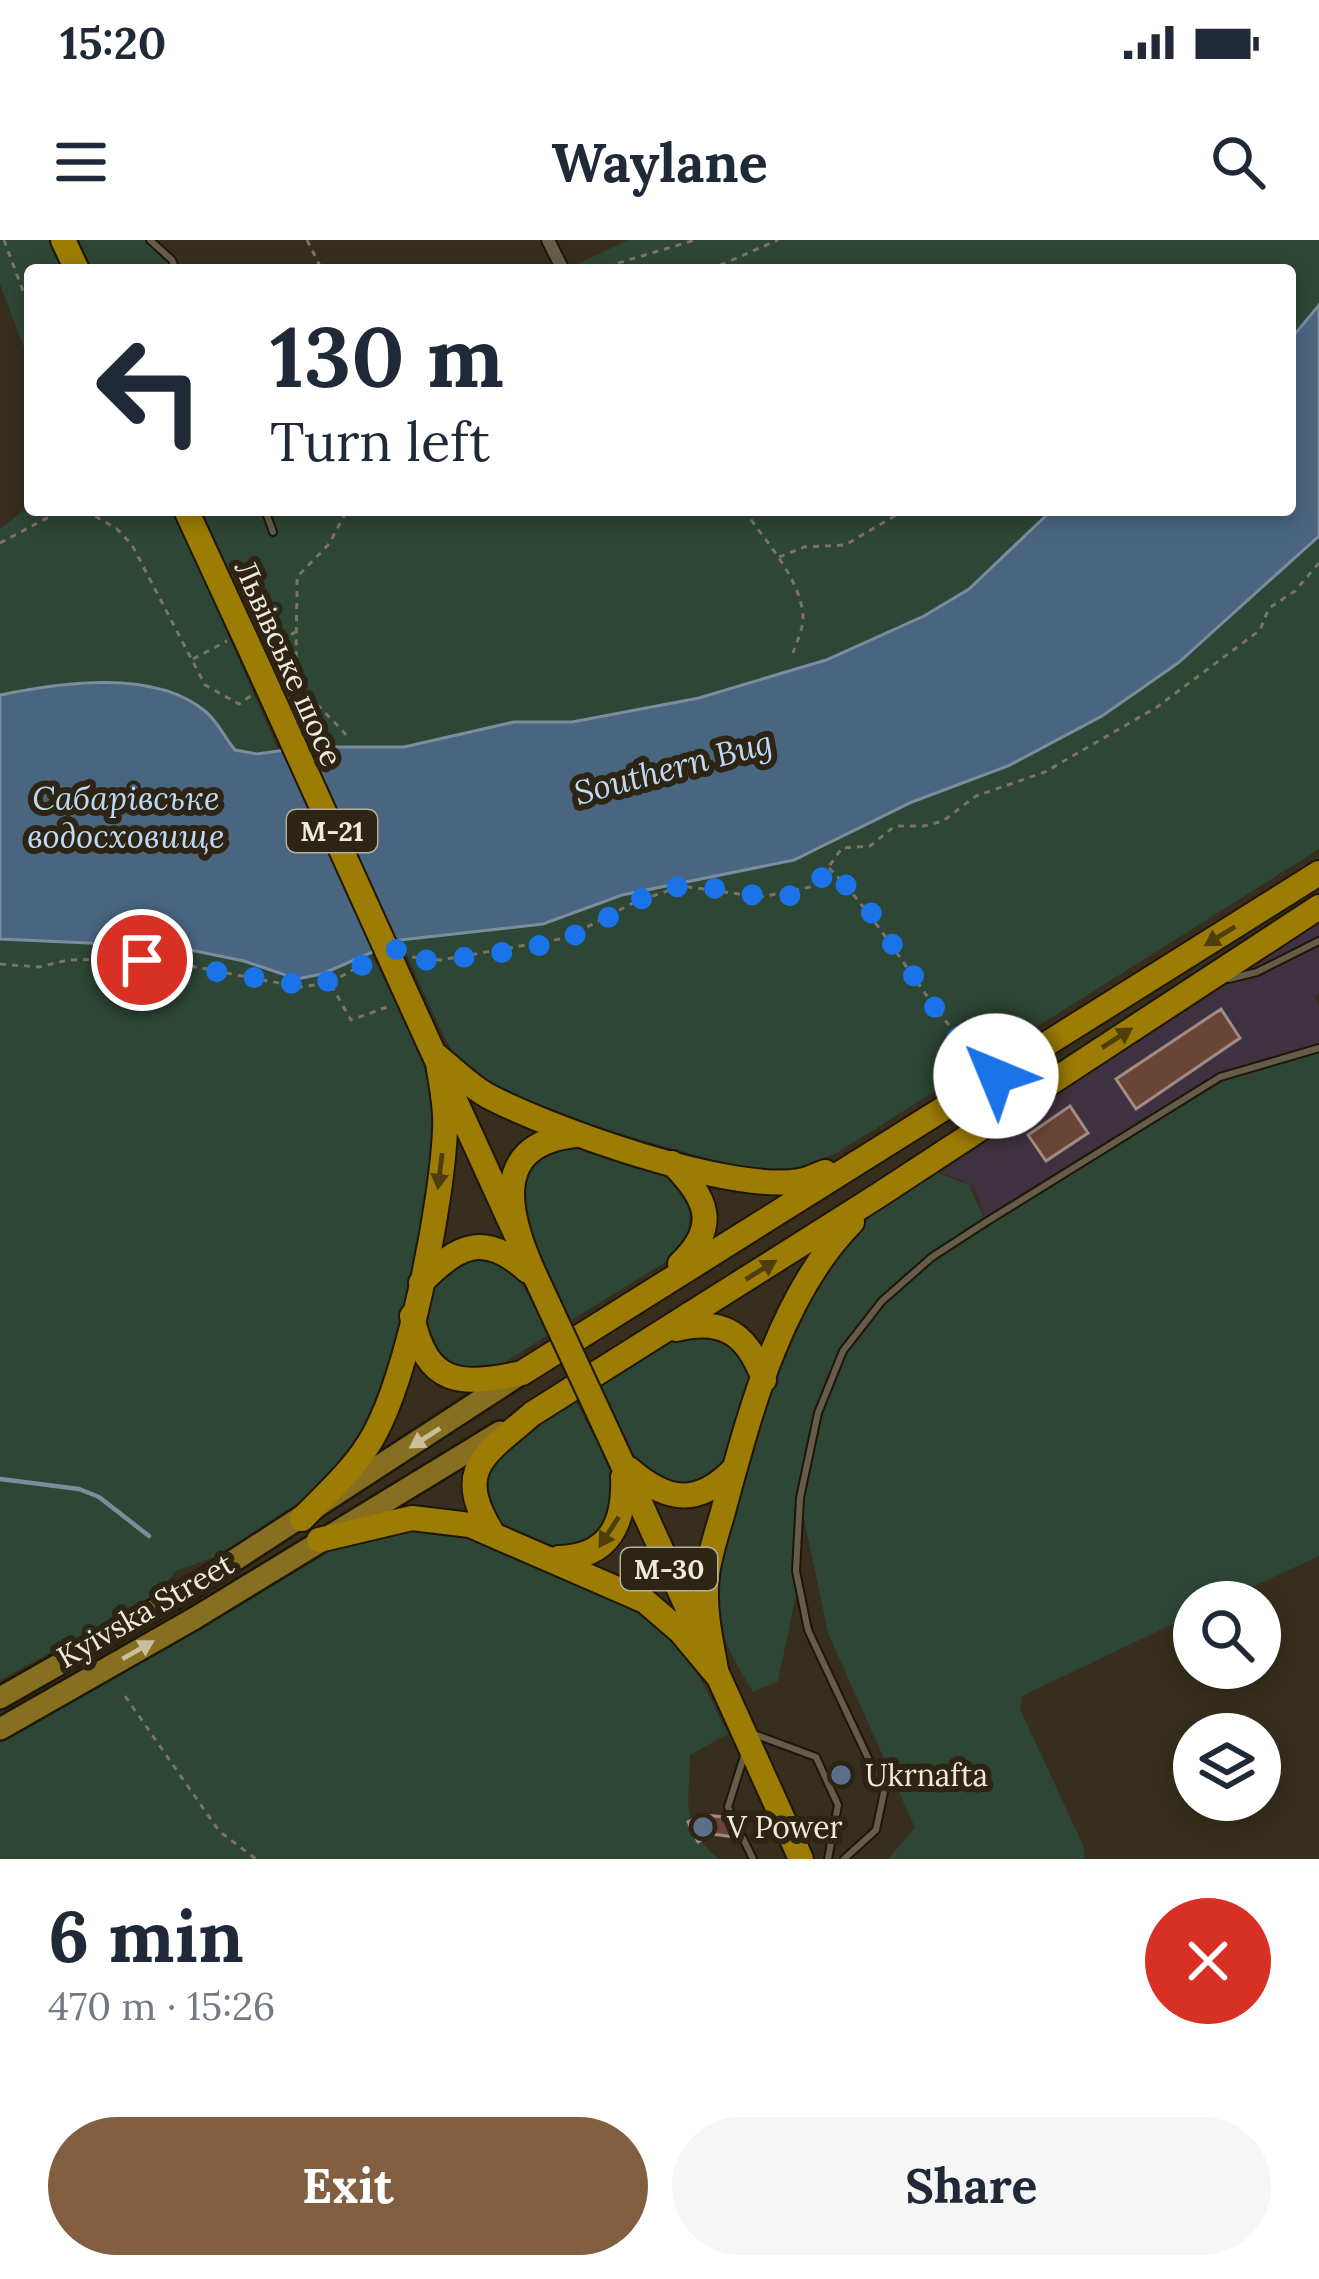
<!DOCTYPE html>
<meta charset="utf-8">
<style>
:root{--surface:#fff;--page:#f6f6f7;--text:#1f2937;--muted:#747a83;--accent:#815f40}
body{margin:0;font-family:Lora,serif;background:var(--page);color:var(--text);height:100vh;display:flex;flex-direction:column;font-size:45px;white-space:nowrap}
*{box-sizing:border-box;margin:0}
p{font-size:39px;color:var(--muted)}
.icon{flex:none;width:66px;height:66px;fill:none;stroke:currentColor;stroke-width:2;stroke-linecap:round;stroke-linejoin:round}
.map{position:relative;height:1619px;overflow:hidden}
.panel{display:flex;flex-direction:column;background:var(--surface);flex:1}
.panel>*{flex:none}
.hud{position:absolute;left:24px;top:24px;width:1272px;height:252px;border-radius:12px;box-shadow:0 6px 18px #0003;background:#fff;color:var(--text);overflow:hidden}
.tools{position:absolute;left:1173px;top:1341px;display:grid;gap:24px}
.tools a{display:grid;place-items:center;width:108px;height:108px;border-radius:50%;background:var(--surface);box-shadow:0 6px 18px #0003;font-size:60px}
.pin{position:absolute;display:grid;place-items:center;width:102px;height:102px;color:#fff;margin:-51px;border:6px solid #fff;border-radius:50%;box-shadow:0 3px 12px #0007}
.me{position:absolute;width:132px;margin:-66px;rotate:315deg;stroke-linejoin:round;filter:drop-shadow(0 0 9px #0008)}
.turn{display:flex;align-items:center;gap:42px;height:252px;padding:0 48px;font-size:54px}
.turn .icon{width:156px;height:156px;stroke-width:2.5}
.turn b{display:block;font-size:84px;line-height:102px}
.round{display:grid;place-items:center;flex:none;width:126px;height:126px;border-radius:63px;background:var(--page)}
.headline{display:flex;align-items:center;justify-content:space-between;height:204px;padding:0 48px}
h1{font-size:72px;font-weight:700;line-height:90px}
.action{display:flex;gap:24px;margin-top:auto;padding:24px 48px}
.action a{flex:1;height:138px;border-radius:72px;background:var(--accent);color:#fff;font-size:48px;font-weight:700;line-height:138px;text-align:center}
.action a+a{background:var(--page);color:var(--text)}
.status{display:flex;justify-content:space-between;align-items:center;height:84px;padding:0 60px;background:var(--surface);direction:ltr}
.status svg{height:33px;fill:currentColor}
header{display:flex;justify-content:space-between;align-items:center;height:156px;padding:0 48px;background:var(--surface);font-size:54px;font-weight:700}
.map>svg:first-child{display:block}
.commercial{fill:#3f3240}
.green{fill:#2d4635}
.water{fill:#496580;stroke:#7b8d9c;stroke-width:3}
.lines{fill:none;stroke-linecap:round;stroke-linejoin:round}
.stream{stroke:#7b8d9c;stroke-width:4.5}
.building{fill:#694537;stroke:#a38b82;stroke-width:3}
.lane-casing{stroke:#1e1606;stroke-width:10}
.street-casing{stroke:#1e1606;stroke-width:16}
.primary-casing{stroke:#1e1606;stroke-width:26}
.highway-casing{stroke:#1e1606;stroke-width:28}
.path{stroke:#7b7364;stroke-width:3;stroke-dasharray:6 6;stroke-linecap:butt}
.lane{stroke:#665c4a;stroke-width:6}
.street{stroke:#665c4a;stroke-width:12}
.primary{stroke:#866f20;stroke-width:21}
.highway{stroke:#9c7c04;stroke-width:24}
.highway-bridge-casing{stroke:#1e1606;stroke-width:28;stroke-linecap:butt}
.highway-bridge{stroke:#9c7c04;stroke-width:24}
.oneway{fill:#4e3e0e}
.oneway2{fill:#cabf9c}
.route{stroke:#1a73e8;stroke-width:21;stroke-dasharray:0 37.8}
.service-dot{fill:#5c6f8a;stroke:#2d2413;stroke-width:4.5}
.labels{text-anchor:middle;dominant-baseline:central;stroke-width:12;stroke-linejoin:round;paint-order:stroke}
.shield{fill:#2d2413;stroke:#b5afa2;stroke-width:3}
.shield-label{font-size:27px;font-weight:bold;fill:#efeadf}
.street-label{font-size:30px;fill:#efeadf;stroke:#2d2413}
.poi-label{font-size:30px;fill:#efeadf;stroke:#2d2413;text-anchor:start}
.water-label{font-size:33px;font-style:italic;fill:#bdd9f6;stroke:#2d2413}
</style>
<div class="status"><b>15:20</b><svg viewBox="0 0 49 12"><path d="M0 12V9h3v3zM5 12V6h3v6zM10 12V3h3v9zM15 12V0h3v12zM26 1h20v11H26zM47 4h2v5h-2z"/></svg></div>
<header><svg class="icon" aria-label="menu" viewBox="0 0 24 24"><path d="M4 6h16M4 12h16M4 18h16"/></svg>Waylane<svg class="icon" aria-label="search" viewBox="0 0 24 24"><circle cx="10" cy="10" r="6"/><path d="M15 15l6 6"/></svg></header>
<div class="map">
<svg width="1319" height="1619" viewBox="0 0 1319 1619">
<rect width="100%" height="100%" fill="#372e1d"/>
<path class="commercial" d="M1319 669V753L1314 757 1319 765V808L986 982 977 953 961 940 922 926Z"/>
<path class="green" d="M0 0H51L65 30H30V124L0 44Z
M79 0H150L183 30H93Z
M628 0H1319V65L1290 100V30H565Z
M30 265V270H173L278 509 257 514 235 510C229 503 225 493 219 486 162 428 72 441 0 455V289Z
M200 270H1052C1023 296 997 329 966 351 856 428 708 461 578 480 557 484 535 479 514 482 478 487 443 502 407 507 373 512 340 506 307 507Z
M1319 296V609L837 913 797 928 745 929 535 870 489 848 456 817 441 791 400 700 543 684 622 655 755 629 818 611 912 562 1008 526 1232 375Z
M15 698 176 707 244 721 297 739 371 713 424 819 438 890 403 1089 366 1194 311 1258 214 1317 176 1331 158 1354 0 1440V699Z
M1319 808V1316L1220 1362H1194V1374L1022 1456 1020 1469 1084 1607V1619H888L915 1588 828 1393 801 1265 797 1350 778 1441 753 1452C738 1427 720 1399 718 1368 713 1285 800 1055 855 992 877 967 909 950 936 932L969 945 986 982 1238 829Z
M580 905C603 910 635 912 657 923 691 941 699 987 677 1015L570 1081C552 1044 490 945 542 914 551 908 569 907 580 905Z
M475 1018C520 1023 530 1058 548 1095L489 1132 446 1124C440 1114 428 1102 424 1091 411 1054 446 1029 475 1018Z
M715 1088 757 1131 725 1231 680 1253 635 1224 600 1142 667 1098Z
M574 1159 614 1233 613 1276 588 1305C536 1312 463 1285 488 1219Z
M440 1288C508 1314 620 1351 671 1400 698 1427 712 1461 728 1494L690 1515C690 1563 678 1585 719 1619H0V1500L325 1313 392 1291Z"/>
<path class="water" d="M1319 65V296L1178 423 1102 476 1008 526 912 562 794 620 622 655 543 684 400 700 322 734 297 739 244 721 176 707 0 699V455C59 443 155 428 206 472 219 483 224 497 235 510L257 514 307 507H404L514 482H572L699 458 826 420 924 376 969 349 1052 270H1290V100Z"/>
<g class="lines">
<path class="stream" d="M0 1239 79 1249 99 1257 149 1296"/>
</g>
<path class="building" d="M1221 769 1240 798 1136 869 1116 839Z
M1070 866 1088 893 1046 921 1028 895Z
M702 1575 725 1577 734 1597 712 1594 698 1602 688 1582Z"/>
<g class="lines">
<defs>
<path id="lane" d="M150 0 172 20 176 30
M265 270 273 292
M1229 739 1257 732 1319 701
M751 1493 816 1517 838 1565 828 1619
M745 1513 728 1567 753 1619
M844 1619 876 1590 884 1552 808 1390 796 1331 800 1258 818 1173 843 1111 882 1061 932 1017 986 982 1220 837 1319 808"/>
<path id="street" d="M548 0 563 30"/>
<path id="primary" d="M0 1458 184 1353 519 1135
M0 1489 195 1378 500 1192"/>
<path id="highway" d="M63 0 77 30
M186 270 253 415
M412 766 516 994
M437 816C453 829 470 846 488 856 551 889 730 953 799 941 808 940 817 935 825 932
M672 923C707 958 720 986 680 1024
M537 1040C510 982 485 905 575 895
M421 1043C458 1004 485 992 528 1031
M412 1076C427 1147 461 1146 522 1133L1319 633
M676 1089C724 1077 748 1095 764 1140
M622 1223 801 1619
M629 1229C667 1262 698 1267 735 1228
M302 1279C327 1253 356 1228 374 1195 409 1132 442 964 445 890 447 866 440 840 437 816
M493 1294C453 1230 483 1216 532 1174L879 955 1319 667
M319 1300 412 1278 470 1285 645 1361 681 1392 716 1434
M559 1318C609 1317 625 1284 623 1237
M717 1435C711 1401 703 1370 707 1335 710 1310 719 1288 725 1264 751 1169 781 1054 852 982"/>
</defs>
<use href="#lane" class="lane-casing"/>
<use href="#street" class="street-casing"/>
<use href="#primary" class="primary-casing"/>
<use href="#highway" class="highway-casing"/>
<path class="path" d="M4 0 30 70
M307 0 322 30
M595 30 695 0
M709 30 778 0
M85 270 117 289 132 305 205 445 239 464 252 455
M744 270C764 299 800 338 803 375 804 387 797 401 793 413
M0 303 62 270
M779 317 804 307 845 305 905 270
M270 406 299 390
M193 419 227 401
M346 495C332 478 312 462 300 444 293 434 298 357 297 337L329 304 347 270
M829 628C888 687 923 764 982 822
M412 717 441 720 566 698 635 662 682 646 761 657 815 646 842 608 870 606 895 586H924L943 581 976 556 1045 532 1157 467 1260 390 1269 368 1295 351 1319 323
M0 724 39 727 68 720 123 719 185 725 300 747 330 743 351 780 390 766
M330 743 370 720
M125 1456 219 1591 256 1619"/>
<use href="#lane" class="lane"/>
<use href="#street" class="street"/>
<use href="#primary" class="primary"/>
<use href="#highway" class="highway"/>
<defs>
<path id="highway-bridge" d="M253 415 412 766
M537 1040 622 1223"/>
</defs>
<use href="#highway-bridge" class="highway-bridge-casing"/>
<use href="#highway-bridge" class="highway-bridge"/>
</g>
<defs><path id="oneway-solid" d="M-6-.8H1V-3.2L6.5 0L1 3.2V.8H-6Z" transform="scale(3)"/></defs>
<g class="oneway">
<use href="#oneway-solid" transform="translate(1220 696) rotate(148)"/>
<use href="#oneway-solid" transform="translate(1117 798) rotate(-33)"/>
<use href="#oneway-solid" transform="translate(440 931) rotate(97)"/>
<use href="#oneway-solid" transform="translate(761 1030) rotate(-32)"/>
<use href="#oneway-solid" transform="translate(609 1292) rotate(123)"/>
</g>
<g class="oneway2">
<use href="#oneway-solid" transform="translate(425 1198) rotate(147)"/>
<use href="#oneway-solid" transform="translate(138 1410) rotate(-30)"/>
</g>
<g class="lines">
<path class="route" d="M142 720 315 747 404 706 409 716 422 720C457 720 533 710 567 698 607 684 640 650 684 646 727 643 804 682 828 627L866 665 950 790 996 836"/>
</g>
<g class="service-dot">
<circle cx="841" cy="1535" r="12"/>
<circle cx="703" cy="1587" r="12"/>
</g>
<g class="labels">
<g class="shield">
<rect x="287" y="570" width="90" height="42" rx="9"/>
<rect x="621" y="1308" width="96" height="42" rx="9"/>
</g>
<g class="shield-label">
<text x="332" y="591">М-21</text>
<text x="669" y="1329">М-30</text>
</g>
<g class="street-label">
<text transform="translate(289 423) rotate(66)">Львівське шосе</text>
<text transform="translate(145 1370) rotate(-30)">Kyivska Street</text>
</g>
<g class="poi-label">
<text x="865" y="1535">Ukrnafta</text>
<text x="727" y="1587">V Power</text>
</g>
<g class="water-label">
<text transform="translate(673 527) rotate(-15)">Southern Bug</text>
<text x="126" y="558">Сабарівське<tspan x="126" dy="38">водосховище</tspan></text>
</g>
</g>
</svg>
<div class="tools">
<a><svg class="icon" aria-label="search" viewBox="0 0 24 24"><circle cx="10" cy="10" r="6"/><path d="M15 15l6 6"/></svg></a>
<a><svg class="icon" aria-label="layers" viewBox="0 0 24 24"><path d="M12 4l9 5-9 5-9-5zM3 14l9 5 9-5"/></svg></a>
</div>
<div class="pin" style="left:142px;top:720px;background:#d93025"><svg class="icon" aria-label="arrive" viewBox="0 0 24 24"><path d="M6 21V4h12l-3 4 3 4H6"/></svg></div>
<svg class="me" style="left:996px;top:836px" viewBox="-20 -20 40 40"><circle r="19" fill="#fff"/><path d="M0-13L10 11 0 6-10 11z" fill="#1a73e8"/></svg>
<div class="hud">
<div class="turn"><svg class="icon" aria-label="left" viewBox="0 0 24 24"><path d="M17 20v-9H6M10 6l-5 5 5 5"/></svg><div><b>130 m</b>Turn left</div></div>
</div>
</div>
<section class="panel">
<div class="headline"><div><h1>6 min</h1><p>470 m · 15:26</p></div><a class="round" style="background:#d93025;color:#fff"><svg class="icon" aria-label="close" viewBox="0 0 24 24"><path d="M6 6l12 12M18 6L6 18"/></svg></a></div>
<div class="action"><a>Exit</a><a>Share</a></div>
</section>
